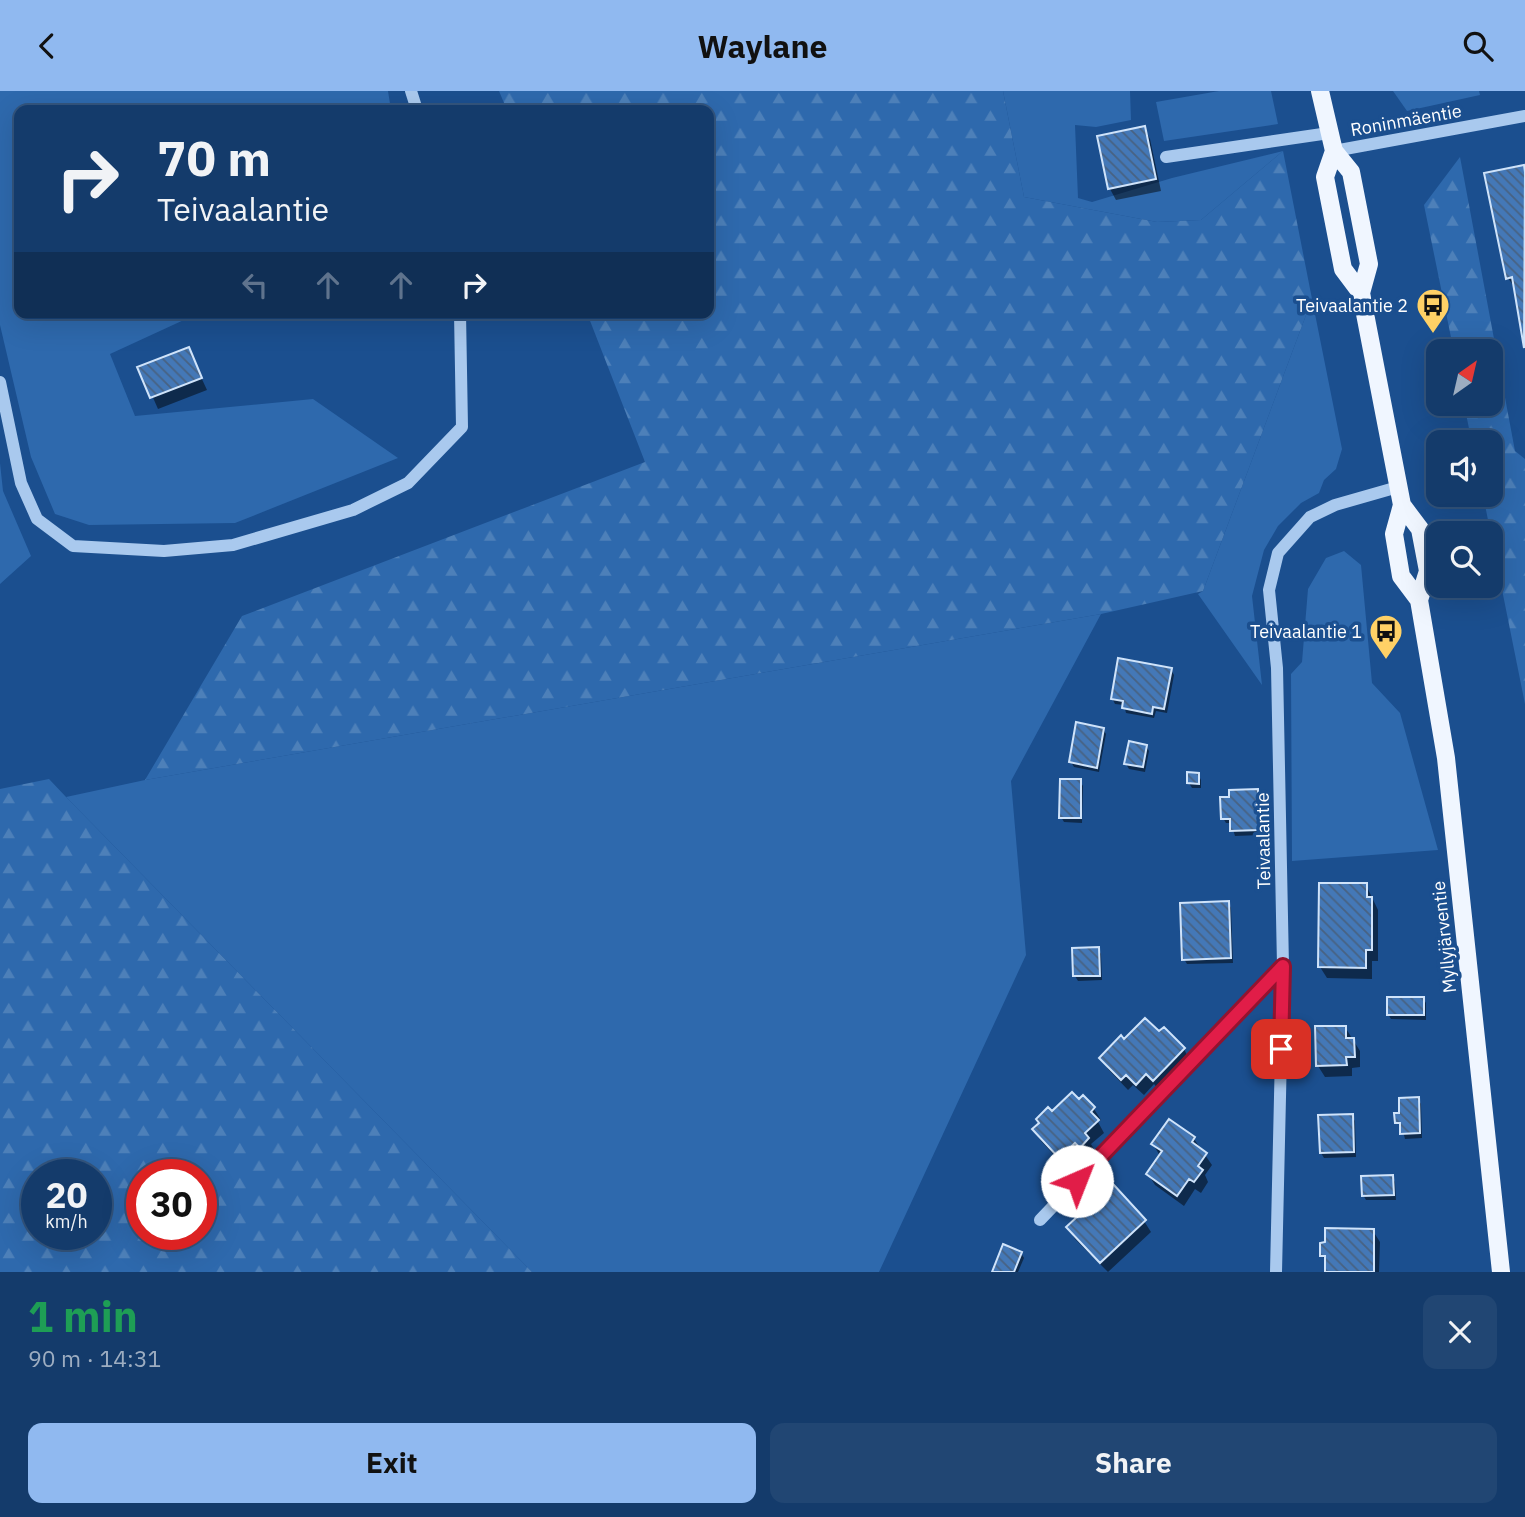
<!DOCTYPE html>
<meta charset="utf-8">
<style>
:root{--surface:#143b6b;--page:#214673;--text:#f1f3f6;--muted:#9dadc1;--line:#33557e;--accent:#90b9f0}
body{margin:0;font-family:"IBM Plex Sans",sans-serif;background:var(--page);color:var(--text);height:100vh;display:flex;flex-direction:column;font-size:26px;white-space:nowrap}
*{box-sizing:border-box;margin:0}
p{font-size:23px;color:var(--muted)}
.icon{flex:none;width:38px;height:38px;fill:none;stroke:currentColor;stroke-width:2;stroke-linecap:round;stroke-linejoin:round}
.map{position:relative;height:1181px;overflow:hidden}
.sheet{display:flex;flex-direction:column;background:var(--surface);flex:1}
.sheet>*{flex:none}
.hud{position:absolute;left:14px;top:14px;width:700px;height:214px;border-radius:14px;box-shadow:0 7px 28px #0002,0 0 0 2px var(--line);background:#143b6b;color:var(--text);overflow:hidden}
.needle{width:46px;rotate:34deg}
.controls{position:absolute;left:1426px;top:248px;display:grid;gap:14px}
.controls a{display:grid;place-items:center;width:77px;height:77px;border-radius:14px;background:var(--surface);box-shadow:0 7px 28px #0002,0 0 0 2px var(--line);font-size:35px}
.speed{position:absolute;left:21px;top:1068px;display:flex;gap:14px;font-size:35px;font-weight:700;text-align:center}
.speed>*{display:grid;place-content:center;width:91px;height:91px;border-radius:50%;background:var(--surface);box-shadow:0 7px 28px #0002,0 0 0 2px var(--line);line-height:1}
.speed small{font-size:18px;font-weight:400}
.speed .limit{border:10px solid #d22;background:#fff;color:#111}
.pin{position:absolute;display:grid;place-items:center;width:60px;height:60px;color:#fff;margin:-30px;border-radius:14px;box-shadow:0 4px 10px #0006}
.me{position:absolute;width:77px;margin:-38px;rotate:44deg;stroke-linejoin:round;filter:drop-shadow(0 0 5px #0008)}
.turn{display:flex;align-items:center;gap:24px;height:147px;padding:0 28px;font-size:32px}
.turn .icon{width:91px;height:91px;stroke-width:2.5}
.turn b{display:block;font-size:49px;line-height:60px}
.lanes{display:flex;align-items:center;height:66px;padding:0 28px;background:#0003;justify-content:center;gap:35px;direction:ltr}
.lanes .off{opacity:.35}
.round{display:grid;place-items:center;flex:none;width:74px;height:74px;border-radius:14px;background:var(--page)}
.overview{display:flex;align-items:center;justify-content:space-between;height:119px;padding:0 28px}
h1{font-size:42px;font-weight:700;line-height:52px;color:#1e9e55}
.button{display:flex;gap:14px;margin-top:auto;padding:14px 28px}
.button a{flex:1;height:80px;border-radius:14px;background:var(--accent);color:#111;font-size:28px;font-weight:700;line-height:80px;text-align:center}
.button a+a{background:var(--page);color:var(--text)}
header{display:flex;justify-content:space-between;align-items:center;height:91px;padding:0 28px;background:var(--accent);color:#111;font-size:32px;font-weight:700}
.map>svg:first-child{display:block}
.green{fill:#2e69ad}
.forest{fill:url(#forest-firs);fill-rule:evenodd}
.shadow{fill:#0007}
.building{fill:url(#building-back-hatch);stroke:#cfe3fa;stroke-width:2}
.lines{fill:none;stroke-linecap:round;stroke-linejoin:round}
.minor{stroke:#a9c9ee;stroke-width:12}
.major{stroke:#f0f6ff;stroke-width:18}
.route-casing{stroke:#92132f;stroke-width:18}
.route{stroke:#e11d48;stroke-width:12}
.labels{text-anchor:middle;dominant-baseline:central;stroke-width:7;stroke-linejoin:round;paint-order:stroke}
.street-label{font-size:18px;fill:#fff;stroke:#1b4f8f}
.poi-label{font-size:18px;fill:#fff;stroke:#1b4f8f;text-anchor:end}
</style>
<header><svg class="icon" aria-label="back" viewBox="0 0 24 24"><path d="M15 5l-7 7 7 7"/></svg>Waylane<svg class="icon" aria-label="search" viewBox="0 0 24 24"><circle cx="10" cy="10" r="6"/><path d="M15 15l6 6"/></svg></header>
<div class="map">
<svg width="1525" height="1181" viewBox="0 0 1525 1181">
<defs>
<pattern id="forest-firs" width="22" height="20" patternUnits="userSpaceOnUse" patternTransform="scale(1.75)"><rect width="22" height="20" fill="#2e69ad"/><path d="M5 1l3.5 6h-7zM16 11l3.5 6h-7z" fill="#4d80b9"/></pattern>
<pattern id="building-back-hatch" width="6" height="6" patternUnits="userSpaceOnUse" patternTransform="scale(1.75)"><rect width="6" height="6" fill="#4478b7"/><path d="M-1 5l2 2M0 0l6 6M5-1l2 2" fill="none" stroke="#486282"/></pattern>
</defs>
<rect width="100%" height="100%" fill="#1b4f8f"/>
<path class="green" d="M0 0H388L391 19H19V222H199L110 263 135 325 313 308 398 367 235 432 89 434 55 423 31 366 0 234Z
M1003 0H1130L1131 29 1096 36 1075 34 1078 107 1092 111 1172 87 1283 60 1201 129 1157 131 1024 106Z
M1219 0H1271L1278 33 1164 50 1156 11Z
M1393 0H1479L1480 4 1407 20Z
M1312 208 1342 358 1336 378 1324 389 1319 402 1301 412 1278 435 1264 459 1252 505 1262 594 1198 503 1203 500Z
M0 372 3 400 31 465 0 493Z
M1344 460 1361 474 1372 592 1400 622 1438 759 1292 770 1291 583 1302 571 1308 498 1326 467Z
M1101 523 1011 690 1026 864 879 1181H532L66 706 145 689Z"/>
<path class="forest" d="M499 0H1003L1024 106 1157 131 1201 129 1283 60 1312 208 1203 500 1101 523 145 689 242 525 645 371 587 222H709V19H507Z
M1460 66 1515 360 1525 368V613L1483 404H1491V352H1472L1464 313H1491V261H1454L1424 114Z
M49 688 66 706 532 1181H0V698ZM37 1083H96V1143H37ZM142 1083H201V1143H142Z"/>
<path class="shadow" d="M1144 37 1150 48 1161 100 1116 109 1110 98 1099 47Z
M1523 76 1525 80V255L1516 198 1508 187Z
M188 258 207 299 158 318 140 277Z
M1171 579 1174 584 1167 622 1156 620 1154 627 1126 622 1124 614 1115 613 1112 607Z
M1103 638 1106 643 1099 681 1074 676 1071 671Z
M1146 655 1149 660 1145 681 1129 678 1126 673Z
M1198 683 1201 689V697H1192L1189 692Z
M1080 690 1083 695 1082 732 1064 731 1061 726Z
M1257 700 1260 705 1261 744 1235 745 1231 732H1226L1223 727Z
M1366 794 1378 819V870H1372V888L1327 887 1320 876Z
M1228 811 1231 817 1233 872 1187 873 1184 868Z
M1098 858 1101 863 1102 889 1078 890 1075 885Z
M1423 907 1426 912V929L1391 928 1388 923Z
M1345 936 1360 960V976L1352 977V985L1325 986 1318 975Z
M1164 938 1184 958 1190 970 1160 1000 1154 993 1144 1004 1133 994 1128 999 1108 978 1101 967 1124 950 1159 943Z
M1083 1007 1094 1018 1101 1029 1098 1031 1104 1042 1091 1053 1095 1060 1087 1067 1082 1062 1066 1077 1041 1050 1034 1039 1052 1023Z
M1418 1008 1421 1013 1422 1047 1405 1048 1402 1036 1397 1031Z
M1352 1025 1355 1030 1356 1066 1324 1067 1321 1062Z
M1194 1048 1212 1074 1205 1084 1208 1091 1201 1102 1195 1098 1184 1115 1155 1094 1148 1083 1160 1065 1153 1053Z
M1392 1086 1395 1091 1396 1109H1366L1363 1104Z
M1144 1130 1151 1141 1108 1181 1075 1148 1069 1137Z
M1373 1140 1380 1151 1379 1181H1327V1172L1322 1164Z
M1021 1162 1024 1167 1018 1181H994Z"/>
<path class="building" d="M1145 35 1156 88 1108 98 1097 45Z
M1524 74 1525 81 1524 257 1512 186 1506 188 1484 82Z
M189 256 202 287 150 307 137 276Z
M1118 567 1172 577 1164 618 1153 616 1152 623 1122 617 1123 610 1111 608Z
M1076 631 1104 637 1097 677 1069 671Z
M1129 650 1147 654 1143 676 1124 673Z
M1187 681 1199 682V693L1187 692Z
M1060 688H1081V727H1059Z
M1258 698 1259 739 1230 740V728H1221L1220 706H1229V699Z
M1319 792H1367V806H1372V859H1366V877L1318 876Z
M1229 810 1231 867 1182 869 1180 812Z
M1099 856 1100 885H1073L1072 857Z
M1387 906H1424V924H1387Z
M1145 927 1159 940 1164 936 1185 957 1153 990 1146 983 1136 994 1126 984 1121 989 1099 967 1121 944 1124 948Z
M1315 935H1346V947H1354L1355 966H1346L1347 974 1316 975Z
M1072 1001 1079 1008 1083 1004 1095 1016 1091 1021 1099 1029 1085 1042 1089 1047 1080 1057 1075 1052 1059 1067 1032 1038 1039 1032 1036 1028 1048 1016 1052 1020Z
M1419 1006 1420 1042 1400 1043V1032H1395L1394 1022H1399V1007Z
M1353 1023 1354 1061 1320 1062 1318 1024Z
M1169 1028 1195 1046 1192 1051 1207 1062 1198 1075 1203 1079 1194 1091 1189 1088 1177 1105 1146 1083 1162 1060 1151 1053Z
M1393 1084 1394 1104 1362 1105 1361 1085Z
M1113 1093 1146 1129 1100 1172 1066 1136Z
M1325 1137 1374 1138V1181H1325V1165H1320V1152L1325 1151Z
M1003 1153 1022 1161 1014 1181H992Z"/>
<g class="lines">
<path class="minor" d="M411 0 417 19
M1334 60 1525 25
M1166 66 1329 42
M0 291 21 392 37 428 73 455 164 460 233 454 353 419 408 392 462 336 460 222
M1040 1129 1283 875
M1276 1181 1283 875 1277 577 1269 499 1278 462 1310 426 1335 414 1398 396"/>
<path class="major" d="M1320 0 1334 60 1351 81 1369 173 1361 202
M1334 60 1325 86 1343 178 1361 202 1402 414 1420 438 1428 480 1419 509 1446 667 1501 1181
M1402 414 1394 443 1401 485 1419 509"/>
</g>
<g class="lines">
<defs>
<path id="route" d="M1077 1090 1283 875 1281 958"/>
</defs>
<use href="#route" class="route-casing"/>
<use href="#route" class="route"/>
</g>
<defs>
<symbol id="bus-pin" viewBox="-11 -11 22 30"><path d="M0 17L-7.5 6A9.5 9.5 0 1 1 7.5 6Z" fill="#ffd166" stroke="#1b4f8f"/><path d="M-5-6H5V4H4V6H2V4H-2V6H-4V4H-5ZM-3.5-4V0h7V-4ZM-3.5 1.2v1.5H-2V1.2ZM2 1.2v1.5H3.5V1.2Z" fill="#111"/></symbol>
</defs>
<g fill-rule="evenodd">
<use href="#bus-pin" x="1414" y="195" width="38" height="52"/>
<use href="#bus-pin" x="1367" y="521" width="38" height="52"/>
</g>
<g class="labels">
<g class="street-label">
<text transform="translate(1406 29) rotate(-10)">Roninmäentie</text>
<text transform="translate(1263 750) rotate(-91)">Teivaalantie</text>
<text transform="translate(1444 846) rotate(-96)">Myllyjärventie</text>
</g>
<g class="poi-label">
<text x="1408" y="214">Teivaalantie 2</text>
<text x="1362" y="540">Teivaalantie 1</text>
</g>
</g>
</svg>
<div class="controls">
<a><svg class="needle" viewBox="-14 -14 28 28"><path d="M0-13l5 13h-10z" fill="#e53935"/><path d="M0 13l5-13h-10z" fill="#9dadc1"/></svg></a>
<a><svg class="icon" aria-label="sound" viewBox="0 0 24 24"><path d="M4 9h4l5-4v14l-5-4H4zM17 9q2 3 0 6"/></svg></a>
<a><svg class="icon" aria-label="search" viewBox="0 0 24 24"><circle cx="10" cy="10" r="6"/><path d="M15 15l6 6"/></svg></a>
</div>
<div class="speed"><div>20<small>km/h</small></div><div class="limit">30</div></div>
<div class="pin" style="left:1281px;top:958px;background:#d93025"><svg class="icon" aria-label="arrive" viewBox="0 0 24 24"><path d="M6 21V4h12l-3 4 3 4H6"/></svg></div>
<svg class="me" style="left:1077px;top:1090px" viewBox="-20 -20 40 40"><circle r="19" fill="#fff"/><path d="M0-13L10 11 0 6-10 11z" fill="#e11d48"/></svg>
<div class="hud">
<div class="turn"><svg class="icon" aria-label="right" viewBox="0 0 24 24"><path d="M7 20v-9h11M14 6l5 5-5 5"/></svg><div><b>70 m</b>Teivaalantie</div></div>
<div class="lanes"><svg class="icon off" aria-label="left" viewBox="0 0 24 24"><path d="M17 20v-9H6M10 6l-5 5 5 5"/></svg><svg class="icon off" aria-label="ahead" viewBox="0 0 24 24"><path d="M12 20V5M6 11l6-6 6 6"/></svg><svg class="icon off" aria-label="ahead" viewBox="0 0 24 24"><path d="M12 20V5M6 11l6-6 6 6"/></svg><svg class="icon" aria-label="right" viewBox="0 0 24 24"><path d="M7 20v-9h11M14 6l5 5-5 5"/></svg></div>
</div>
</div>
<section class="sheet">
<div class="overview"><div><h1>1 min</h1><p>90 m · 14:31</p></div><a class="round"><svg class="icon" aria-label="close" viewBox="0 0 24 24"><path d="M6 6l12 12M18 6L6 18"/></svg></a></div>
<div class="button"><a>Exit</a><a>Share</a></div>
</section>
